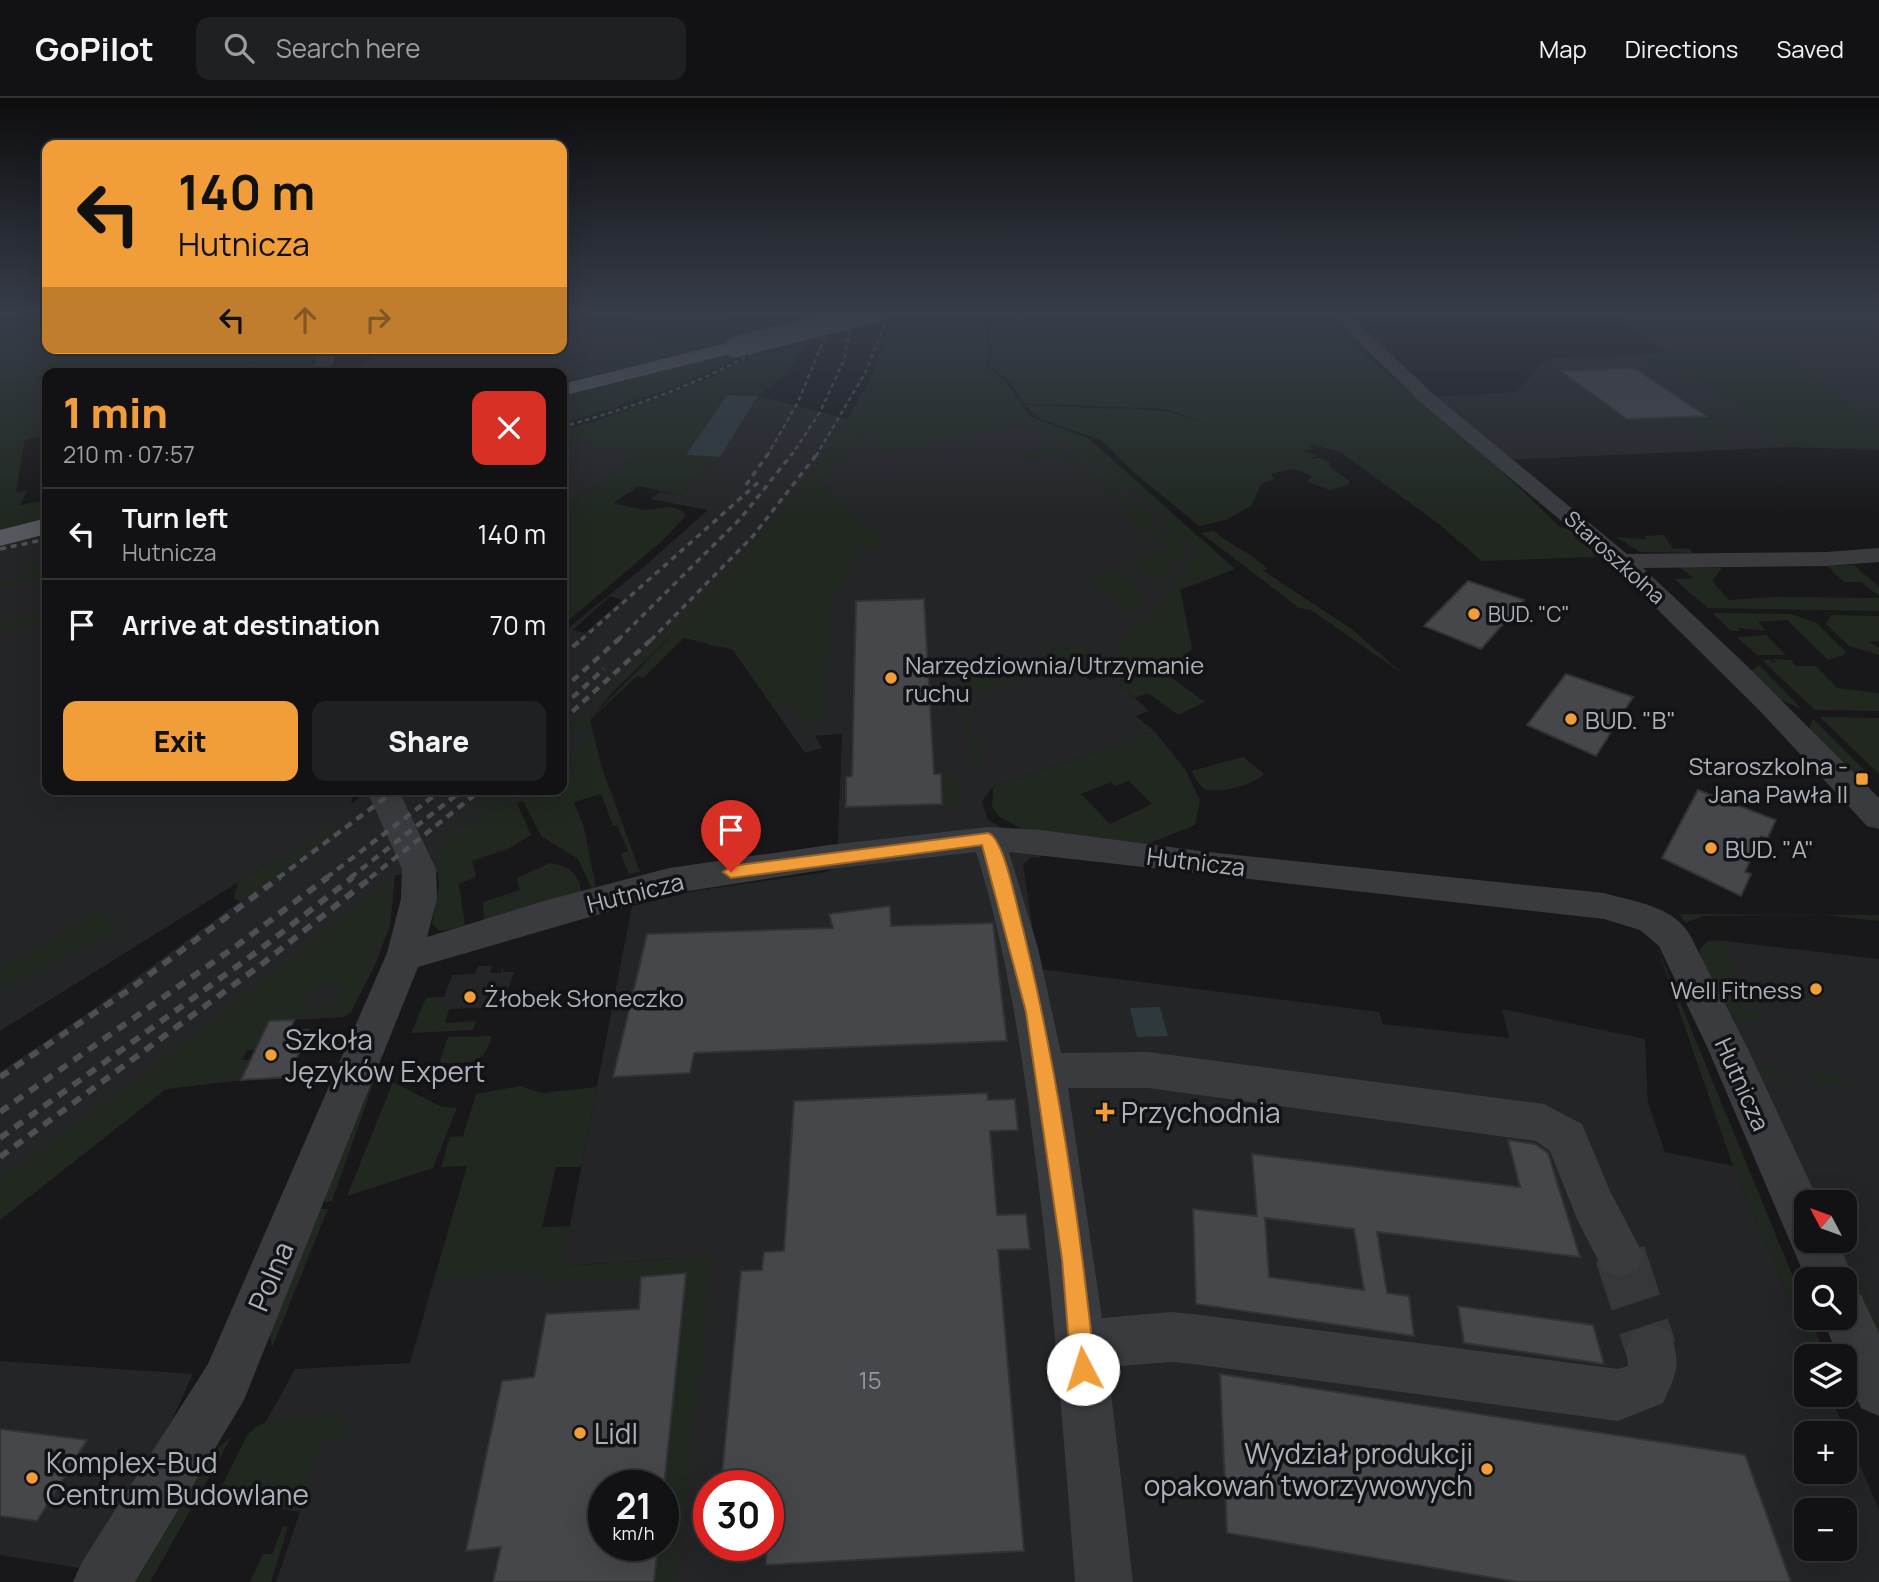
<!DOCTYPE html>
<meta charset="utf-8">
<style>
:root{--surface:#121214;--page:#1f2022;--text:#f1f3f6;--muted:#9c9ea0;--line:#313234;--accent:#f09d3a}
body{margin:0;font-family:Manrope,sans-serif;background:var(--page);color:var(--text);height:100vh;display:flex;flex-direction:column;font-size:26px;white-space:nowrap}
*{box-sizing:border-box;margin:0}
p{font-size:23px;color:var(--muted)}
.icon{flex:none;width:38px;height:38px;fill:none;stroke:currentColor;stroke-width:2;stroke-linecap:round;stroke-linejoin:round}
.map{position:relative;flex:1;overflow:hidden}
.panel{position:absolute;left:42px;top:270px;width:525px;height:427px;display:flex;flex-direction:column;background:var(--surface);border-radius:14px;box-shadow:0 7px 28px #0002,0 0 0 2px var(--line)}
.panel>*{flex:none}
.guide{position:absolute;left:42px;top:42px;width:525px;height:214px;border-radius:14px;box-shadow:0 7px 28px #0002,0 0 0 2px var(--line);background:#f09d3a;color:#111;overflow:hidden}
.needle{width:46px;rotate:311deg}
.buttons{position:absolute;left:1794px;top:1092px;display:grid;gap:14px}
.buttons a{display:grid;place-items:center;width:63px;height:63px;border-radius:14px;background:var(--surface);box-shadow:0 7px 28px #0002,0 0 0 2px var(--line);font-size:35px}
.speed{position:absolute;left:588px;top:1372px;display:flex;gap:14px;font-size:35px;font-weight:700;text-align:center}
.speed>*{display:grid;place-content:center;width:91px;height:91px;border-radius:50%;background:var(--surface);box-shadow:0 7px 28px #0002,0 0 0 2px var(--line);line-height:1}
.speed small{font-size:18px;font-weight:400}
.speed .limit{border:10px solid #d22;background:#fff;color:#111}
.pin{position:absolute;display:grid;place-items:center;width:60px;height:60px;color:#fff;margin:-72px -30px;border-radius:50% 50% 50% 0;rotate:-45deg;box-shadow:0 0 7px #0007}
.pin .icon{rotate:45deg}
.me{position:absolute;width:77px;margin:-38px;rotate:355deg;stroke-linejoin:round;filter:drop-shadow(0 0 5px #0008)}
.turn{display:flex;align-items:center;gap:24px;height:147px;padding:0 21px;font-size:32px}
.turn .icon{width:91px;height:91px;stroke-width:2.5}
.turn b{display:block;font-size:49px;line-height:60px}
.lanes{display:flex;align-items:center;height:66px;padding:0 21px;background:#0003;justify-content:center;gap:35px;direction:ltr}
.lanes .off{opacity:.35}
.round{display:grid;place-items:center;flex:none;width:74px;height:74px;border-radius:14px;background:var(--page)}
.head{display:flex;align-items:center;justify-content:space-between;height:119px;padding:0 21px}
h1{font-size:42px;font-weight:800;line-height:52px;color:var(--accent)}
.action{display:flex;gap:14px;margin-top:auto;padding:14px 21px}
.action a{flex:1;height:80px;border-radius:14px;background:var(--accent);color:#111;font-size:28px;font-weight:800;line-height:80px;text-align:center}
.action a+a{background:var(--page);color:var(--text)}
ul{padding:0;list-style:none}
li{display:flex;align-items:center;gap:21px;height:91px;padding:0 21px;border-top:2px solid var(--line)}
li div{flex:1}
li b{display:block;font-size:26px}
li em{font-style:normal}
header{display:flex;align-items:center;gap:42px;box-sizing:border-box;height:98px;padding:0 35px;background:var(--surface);border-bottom:2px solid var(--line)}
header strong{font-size:33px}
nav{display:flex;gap:38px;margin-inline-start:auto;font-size:24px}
.search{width:490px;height:63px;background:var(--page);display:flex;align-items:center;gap:18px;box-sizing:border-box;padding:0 24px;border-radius:14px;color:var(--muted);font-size:26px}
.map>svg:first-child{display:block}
.built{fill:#242527;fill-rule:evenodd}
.green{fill:#202820;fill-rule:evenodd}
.water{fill:#2e393e}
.building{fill:#45474a;stroke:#323336;stroke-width:2;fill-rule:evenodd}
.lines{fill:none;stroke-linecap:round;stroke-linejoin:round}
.minor-tunnel{stroke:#35373a;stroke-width:51;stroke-dasharray:51 25;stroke-linecap:butt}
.minor{fill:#393b3f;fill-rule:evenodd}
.major{fill:#55585e;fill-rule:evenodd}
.rail-far3{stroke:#4c4f54;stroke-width:2.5;stroke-dasharray:4.5 3.5;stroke-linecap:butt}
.rail-far2{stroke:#4c4f54;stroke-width:3.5;stroke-dasharray:6 5;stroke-linecap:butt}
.rail-far1{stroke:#4c4f54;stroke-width:4.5;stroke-dasharray:8 6;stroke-linecap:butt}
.rail{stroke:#4c4f54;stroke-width:6;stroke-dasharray:10 8;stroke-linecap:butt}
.major-bridge{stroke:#55585e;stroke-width:21}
.route{fill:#f09d3a;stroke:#9c6626;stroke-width:2}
.poi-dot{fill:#f09d3a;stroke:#131315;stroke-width:2.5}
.labels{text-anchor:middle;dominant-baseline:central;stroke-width:7;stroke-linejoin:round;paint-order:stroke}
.far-street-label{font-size:21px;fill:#abb1ba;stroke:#131315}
.far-poi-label{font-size:21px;fill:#abb1ba;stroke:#131315;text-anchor:start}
.poi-label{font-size:24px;fill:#abb1ba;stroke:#131315;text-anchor:start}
.street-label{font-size:24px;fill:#abb1ba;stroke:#131315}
.near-number-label{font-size:24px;fill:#92969e}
.near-poi-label{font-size:28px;fill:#abb1ba;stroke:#131315;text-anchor:start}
.near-street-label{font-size:28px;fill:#abb1ba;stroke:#131315}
</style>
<header>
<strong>GoPilot</strong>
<div class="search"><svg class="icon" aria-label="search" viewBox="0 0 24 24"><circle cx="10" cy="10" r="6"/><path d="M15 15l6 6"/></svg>Search here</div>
<nav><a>Map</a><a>Directions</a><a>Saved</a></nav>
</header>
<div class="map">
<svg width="1879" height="1484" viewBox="0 0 1879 1484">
<rect width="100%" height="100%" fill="#18181a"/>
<path class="built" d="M1433 214H1879V352L1791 349 1501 362 1428 299 1516 294 1544 263 1552 260 1671 255 1614 217H1608L1612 221 1495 220Z
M704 215 786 224 562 280V275H353L381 251 562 250V228Z
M758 298 863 325 738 473 612 595 590 622 601 667 564 692 507 708 443 774 395 777 390 828 375 867 351 914 344 919 269 923 256 952H247L242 962H250L241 982 166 991 0 1122V974L92 912 273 779 258 772 0 933V447L47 437V691H354L351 706 371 691H562V535L638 474 708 412 650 401 660 394 682 398 720 359ZM610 498 622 502 585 535 573 532Z
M1001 300 1172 419 1235 471 1180 491 1192 551 1114 561 1080 573 1090 582 1108 576 1149 613 1136 618 1154 633 993 689 982 703 988 722 1009 733 1041 735 1040 760 1031 759 1023 767 1039 871 1379 914 1383 926 1509 940 1502 911 1645 941 1648 1005 1665 1054 1733 1068 1814 1258H1806V1297H1830L1879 1412V1484H276L300 1414 216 1399 267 1322 295 1271 410 1265 434 1181 680 1160 562 1168 632 808 695 793 827 774 837 766 842 636 815 638 822 650 805 655 732 551 709 547 801 407 876 324ZM1806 1335H1844V1374H1806ZM604 1388H663V1447H604ZM709 1388H768V1447H709ZM1806 1412H1844V1451H1806Z
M562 339 644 353 562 411Z
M1716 842 1879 861V1244L1832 1143H1844V1104H1814L1699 853 1706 844Z
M503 867V874H514L502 909 449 911 443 928 426 900 444 899 452 877 475 876 478 868H492L490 875H501Z
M0 1263 193 1276 166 1334 85 1471 0 1457Z"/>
<path class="green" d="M0 214H47V250H316L312 275H47V337L25 342 16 394 27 393 20 407 47 402V422L0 433Z
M562 214H813L792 230 562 285V277L732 223 724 219 726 217 704 215 562 228Z
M897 214H1326L1350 244 1493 365 1560 429 1568 431 1599 459 1482 463 1435 423 1340 354 1309 346 1313 351 1302 352 1318 358 1308 361 1321 360 1330 365 1329 368 1349 383V387L1329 392 1307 383 1312 378 1294 371 1271 376 1274 381 1261 386 1252 407 1226 422 1199 428 1136 376 1101 342 1043 322 1025 307 1167 313 1211 327 1167 311 1024 305 1009 283 990 268 992 255 989 221 947 215 984 222 988 248 986 268 1004 282 1030 319 1088 340 1235 471 1180 492 1192 551 1174 569 1172 580 1205 604 1178 617 1148 595 1135 600 1108 576 1129 530 1154 514 1197 454 1195 448 1165 427 1151 405 1033 323 880 356 868 333 822 384 883 443 884 449 858 448 860 457 830 502 826 624H804L791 605 774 610 732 551 684 540 643 580 637 578 590 622 601 667 640 774 629 776 621 756 628 753 617 727 613 728 601 696 574 704 584 730 596 790 592 791 578 761 541 738 523 703 553 691H562V684L579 673 577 669 562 672V662L589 636 571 631 563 633 584 615 594 617 675 534 575 620 727 475 814 372 835 343 870 281Z
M811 237 787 275 758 298 727 297 687 357 720 359 682 398 639 388 613 405 645 412 672 409 684 414 685 419 662 443 562 528V411L643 353 562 341V332L599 322 710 280 782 240Z
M760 249 674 290 562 326V297L734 252Z
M1775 255 1785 257 1869 323H1879V352L1791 349 1694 277C1672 276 1662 267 1640 262L1642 258Z
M1706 318 1728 335 1708 339 1680 319Z
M1055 348 1148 414 1152 425 1186 450 1168 479 1155 481 1130 464 1171 451 1123 416 1134 412 1058 357 1030 364 1020 355Z
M1214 433C1231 448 1252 455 1268 471L1262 472 1353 532 1403 576 1311 512 1299 510 1201 435Z
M1664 437 1673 451 1689 450 1693 455 1640 454 1616 439 1646 441 1644 438Z
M24 466 34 467 47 473V491L36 486 34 481 0 490V484L24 478Z
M1854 467 1879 489V498L1861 484H1844L1827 468Z
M1680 469 1722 470 1712 483 1729 502 1773 499 1879 500V513L1708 510 1674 481 1693 480Z
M1116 471 1148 500 1132 516 1086 480Z
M47 513V524L0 535V524Z
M1716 515 1791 516 1817 525 1845 553 1844 557 1828 562 1787 522 1758 524 1766 533 1740 530H1738L1740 533H1731L1713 516Z
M1831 517 1879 518V543L1869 544 1879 550V557L1849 548 1826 526Z
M1766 537 1786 557H1757L1737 539Z
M1073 546 1086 548 1089 551 1086 557 977 595 962 590 964 584Z
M1769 561 1773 565 1776 564 1773 561 1791 562 1796 568H1816L1837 590 1879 595V613L1815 612 1763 563Z
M1759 567 1802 611 1774 599 1748 575Z
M975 605 978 608 967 615 983 659 978 672 974 668 963 611Z
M1820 619 1879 620V676Z
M1813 621 1872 680H1852L1811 639 1810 630Z
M1154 633 1185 671 1200 702 1195 727 1145 747 1041 735 1020 730 1000 719 992 709 993 689ZM1129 683 1152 706 1110 726 1081 696 1111 684 1115 688Z
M1243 659 1264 676C1256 686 1217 697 1205 691 1199 688 1195 679 1191 673Z
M941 676H955L962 711 942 709Z
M493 691H540L476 713 447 739 432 746Z
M517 705 531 737 508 751 472 763 476 779 459 786 465 828 439 833 432 825 439 788 436 753 478 719Z
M332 729 337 730 332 737 241 804 234 800 238 784Z
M550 765C572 769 580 776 582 799L484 824 483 804 520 792 517 780Z
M395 777 390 828 351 914 344 919 269 923 256 952H247L242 962H250L241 982 166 991 0 1122V1082L145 976ZM346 887 338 905 305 907 313 888Z
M97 813 122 831 0 894V872Z
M1680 816 1879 817V823L1825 817 1704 818 1685 825Z
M1722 843 1762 924 1728 920 1699 856 1706 844Z
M1656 846 1806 1210V1220H1810L1826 1258H1814L1733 1068Z
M444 899 439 911H449L445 925 476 923 473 932 411 935 426 900Z
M492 938C483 970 469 965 439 965L448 939Z
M1766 967 1777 972 1785 981 1762 978 1822 1104H1814L1756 979 1757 970Z
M1813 974C1830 973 1846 976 1857 990L1810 984Z
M376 978 332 1103 324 1104 368 979Z
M393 984 442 1009 457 1010 433 1070 347 1098Z
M520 988 542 995 597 989 581 1069H556L542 1129 570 1128 563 1168 713 1158 677 1484H654L658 1447H663V1397L686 1176 538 1185 540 1175 434 1181 467 1068 441 1069 450 1039 463 1038 476 996Z
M319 1111H328L272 1250 270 1235Z
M1832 1143H1840L1879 1224V1244Z
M336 1317 349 1324V1339L322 1342 300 1413 216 1399 248 1336C268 1314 308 1319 336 1317Z
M232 1338 150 1484H135L202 1365Z
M283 1428 288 1429 271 1484H250L263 1456H272Z"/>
<path class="water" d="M727 297 758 298 720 359 686 357Z
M1160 909 1168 938 1137 939 1130 910Z"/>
<path class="building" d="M1634 270 1706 318 1627 321 1561 273Z
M1468 483 1524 502 1481 551 1424 528Z
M924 501 934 676H941L942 706 846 709V679L852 678 856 503Z
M1566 576 1633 599 1596 658 1527 627Z
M1698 692 1776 722 1767 741 1761 738 1745 774 1751 776 1741 798 1662 760Z
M890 808 891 828 993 825 1007 943 694 955 690 975 613 979 647 836 833 830 829 816Z
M294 922 290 932H308L289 979 241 982 269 923Z
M987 995 988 1002 1015 1001 1018 1032 990 1033 997 1117 1026 1116 1030 1151 998 1152 1024 1453 766 1467 768 1388H721L741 1173 762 1172 764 1154 784 1153 794 1003Z
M1508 1042 1535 1046 1548 1055 1580 1159 1377 1134 1387 1195 1409 1198 1414 1238 1196 1206 1193 1111 1257 1118 1252 1056 1520 1089ZM1265 1120 1354 1131 1364 1192 1269 1179Z
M686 1175 664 1388H604V1447H658L654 1484H493L501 1449 466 1453 502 1283 534 1279 546 1216 639 1211 641 1179Z
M1458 1208 1593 1227 1604 1266 1464 1245Z
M1220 1276 1745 1357 1791 1484H1517L1227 1435Z
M0 1331 87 1342 37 1423 0 1418Z"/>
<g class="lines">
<path class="minor-tunnel" d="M1620 1156 1651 1251"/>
<path class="minor" d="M1329 214H1346L1431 294 1627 456 1826 454 1879 450V464L1826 468 1643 470 1743 564 1879 700V731L1867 728 1760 613 1649 503 1572 432 1418 302Z
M318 250H336L331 275H313Z
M366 691H398L436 771 437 801 427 839 544 803 669 770 829 747 988 729 1041 732 1208 754 1604 795C1635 804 1675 808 1691 839L1748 951 1819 1104H1806V1143H1837L1854 1181 1849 1192 1861 1197 1879 1235V1318L1861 1310 1844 1272V1258H1838L1822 1220H1844V1181H1806L1708 951 1659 848 1640 832 1604 821 1009 754 1038 850 1061 955 1148 954 1544 1006 1582 1026 1610 1093 1643 1156 1637 1172 1620 1179 1603 1172 1577 1121 1550 1053 1536 1043 1148 990H1068L1102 1220 1171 1214 1193 1216 1618 1271 1628 1268 1626 1251 1633 1233 1651 1226 1669 1233C1682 1265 1677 1275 1663 1305L1618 1323 1193 1266 1171 1264 1108 1269 1133 1484H1075C1064 1345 1054 1205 1036 1066 1023 961 1008 856 976 754L829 771 669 796 418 869 244 1302 135 1484H73L82 1464 208 1266 387 855 401 801 402 771Z"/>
<path class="major" d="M735 243 745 249 742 253 562 298V286Z
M47 420V436L0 448V432Z"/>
<path class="rail-far3" d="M562 329C653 303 739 273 814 214
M767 358 798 304 835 214
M791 358 820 314 844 262 853 214
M816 358 865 275 890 214"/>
<path class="rail-far2" d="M746 387 768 356
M0 451 47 441
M581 542 761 382
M618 542 741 420 792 356
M651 542 753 438 817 356"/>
<path class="rail-far1" d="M562 558 583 540
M562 592 620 540
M562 609 604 571
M562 623 653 540
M278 780 397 691
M326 780 443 691
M350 780 464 691
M370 780 482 691"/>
<path class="rail" d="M0 979 130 891 280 779
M0 1014 239 846 328 779
M0 1040 258 853 353 779
M0 1059 262 866 372 779"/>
<path class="major-bridge" d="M735 249 875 214"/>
</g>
<linearGradient id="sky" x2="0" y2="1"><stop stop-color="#0d0d0e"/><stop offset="0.51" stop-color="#373d49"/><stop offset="1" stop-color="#373d49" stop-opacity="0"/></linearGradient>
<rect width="1879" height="421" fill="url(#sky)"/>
<path class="route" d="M988 735C1002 739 1013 792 1017 807 1056 959 1079 1115 1095 1271L1092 1279 1083 1283 1075 1279 1071 1271 1062 1161 1026 914 982 747 731 780 723 774 731 768Z"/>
<g class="poi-dot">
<circle cx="1474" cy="516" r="7"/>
<circle cx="891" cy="580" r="7"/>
<circle cx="1571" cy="621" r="7"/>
<rect x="1855" y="674" width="14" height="14" rx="3.5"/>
<circle cx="1711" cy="750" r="7"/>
<circle cx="1816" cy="891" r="7"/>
<circle cx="470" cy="899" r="7"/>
<circle cx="271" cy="957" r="7"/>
<path d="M1101.5 1003.5h7v7h7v7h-7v7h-7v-7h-7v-7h7z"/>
<circle cx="580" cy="1335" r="7"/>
<circle cx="1487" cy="1371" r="7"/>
<circle cx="32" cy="1380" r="7"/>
</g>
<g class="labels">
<g class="far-street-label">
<text transform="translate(1615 459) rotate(42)">Staroszkolna</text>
</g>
<g class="far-poi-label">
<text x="1488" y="516">BUD. "C"</text>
</g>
<g class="poi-label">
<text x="905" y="566">Narzędziownia/Utrzymanie<tspan x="905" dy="28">ruchu</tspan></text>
<text x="1585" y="621">BUD. "B"</text>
<text x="1848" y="667" text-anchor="end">Staroszkolna -<tspan x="1848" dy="28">Jana Pawła II</tspan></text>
<text x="1725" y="750">BUD. "A"</text>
<text x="1802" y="891" text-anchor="end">Well Fitness</text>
<text x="484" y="899">Żłobek Słoneczko</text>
</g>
<g class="street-label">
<text transform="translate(1196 763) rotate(7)">Hutnicza</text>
<text transform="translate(635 794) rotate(-14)">Hutnicza</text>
<text transform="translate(1743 986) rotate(66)">Hutnicza</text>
</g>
<g class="near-number-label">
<text x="870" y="1281">15</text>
</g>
<g class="near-poi-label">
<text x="285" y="941">Szkoła<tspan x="285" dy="32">Języków Expert</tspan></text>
<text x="1121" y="1014">Przychodnia</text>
<text x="594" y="1335">Lidl</text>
<text x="1473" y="1355" text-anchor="end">Wydział produkcji<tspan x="1473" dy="32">opakowań tworzywowych</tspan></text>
<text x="46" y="1364">Komplex-Bud<tspan x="46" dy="32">Centrum Budowlane</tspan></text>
</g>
<g class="near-street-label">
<text transform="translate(270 1178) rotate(-67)">Polna</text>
</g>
</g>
</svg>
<div class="buttons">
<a><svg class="needle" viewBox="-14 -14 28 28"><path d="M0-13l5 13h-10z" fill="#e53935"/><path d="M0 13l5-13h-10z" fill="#9c9ea0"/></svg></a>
<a><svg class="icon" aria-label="search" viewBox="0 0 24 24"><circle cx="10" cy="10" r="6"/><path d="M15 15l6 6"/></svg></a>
<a><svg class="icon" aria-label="layers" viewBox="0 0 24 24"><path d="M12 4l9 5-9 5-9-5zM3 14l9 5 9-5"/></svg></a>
<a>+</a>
<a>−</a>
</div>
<div class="speed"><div>21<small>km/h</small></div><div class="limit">30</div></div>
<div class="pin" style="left:731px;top:774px;background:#d93025"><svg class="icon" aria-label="arrive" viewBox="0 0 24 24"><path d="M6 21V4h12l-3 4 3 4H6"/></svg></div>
<svg class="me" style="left:1083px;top:1271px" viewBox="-20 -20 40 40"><circle r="19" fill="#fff"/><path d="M0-13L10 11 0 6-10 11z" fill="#f09d3a"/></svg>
<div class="guide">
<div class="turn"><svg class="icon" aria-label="left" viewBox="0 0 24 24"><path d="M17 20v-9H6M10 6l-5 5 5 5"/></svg><div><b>140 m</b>Hutnicza</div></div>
<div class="lanes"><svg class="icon" aria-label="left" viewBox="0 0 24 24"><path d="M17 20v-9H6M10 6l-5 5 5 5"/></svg><svg class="icon off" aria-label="ahead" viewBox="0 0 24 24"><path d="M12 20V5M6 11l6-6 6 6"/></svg><svg class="icon off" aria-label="right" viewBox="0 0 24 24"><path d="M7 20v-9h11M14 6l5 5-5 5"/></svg></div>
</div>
<section class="panel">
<div class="head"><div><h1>1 min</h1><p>210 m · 07:57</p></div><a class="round" style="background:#d93025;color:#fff"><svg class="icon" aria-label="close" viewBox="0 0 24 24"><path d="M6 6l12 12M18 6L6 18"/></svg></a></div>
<ul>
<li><svg class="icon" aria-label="left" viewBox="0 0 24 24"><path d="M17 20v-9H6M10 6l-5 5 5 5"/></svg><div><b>Turn left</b><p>Hutnicza</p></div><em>140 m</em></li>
<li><svg class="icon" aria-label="arrive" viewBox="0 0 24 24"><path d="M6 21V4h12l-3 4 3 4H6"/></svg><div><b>Arrive at destination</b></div><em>70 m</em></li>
</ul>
<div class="action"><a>Exit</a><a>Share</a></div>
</section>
</div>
